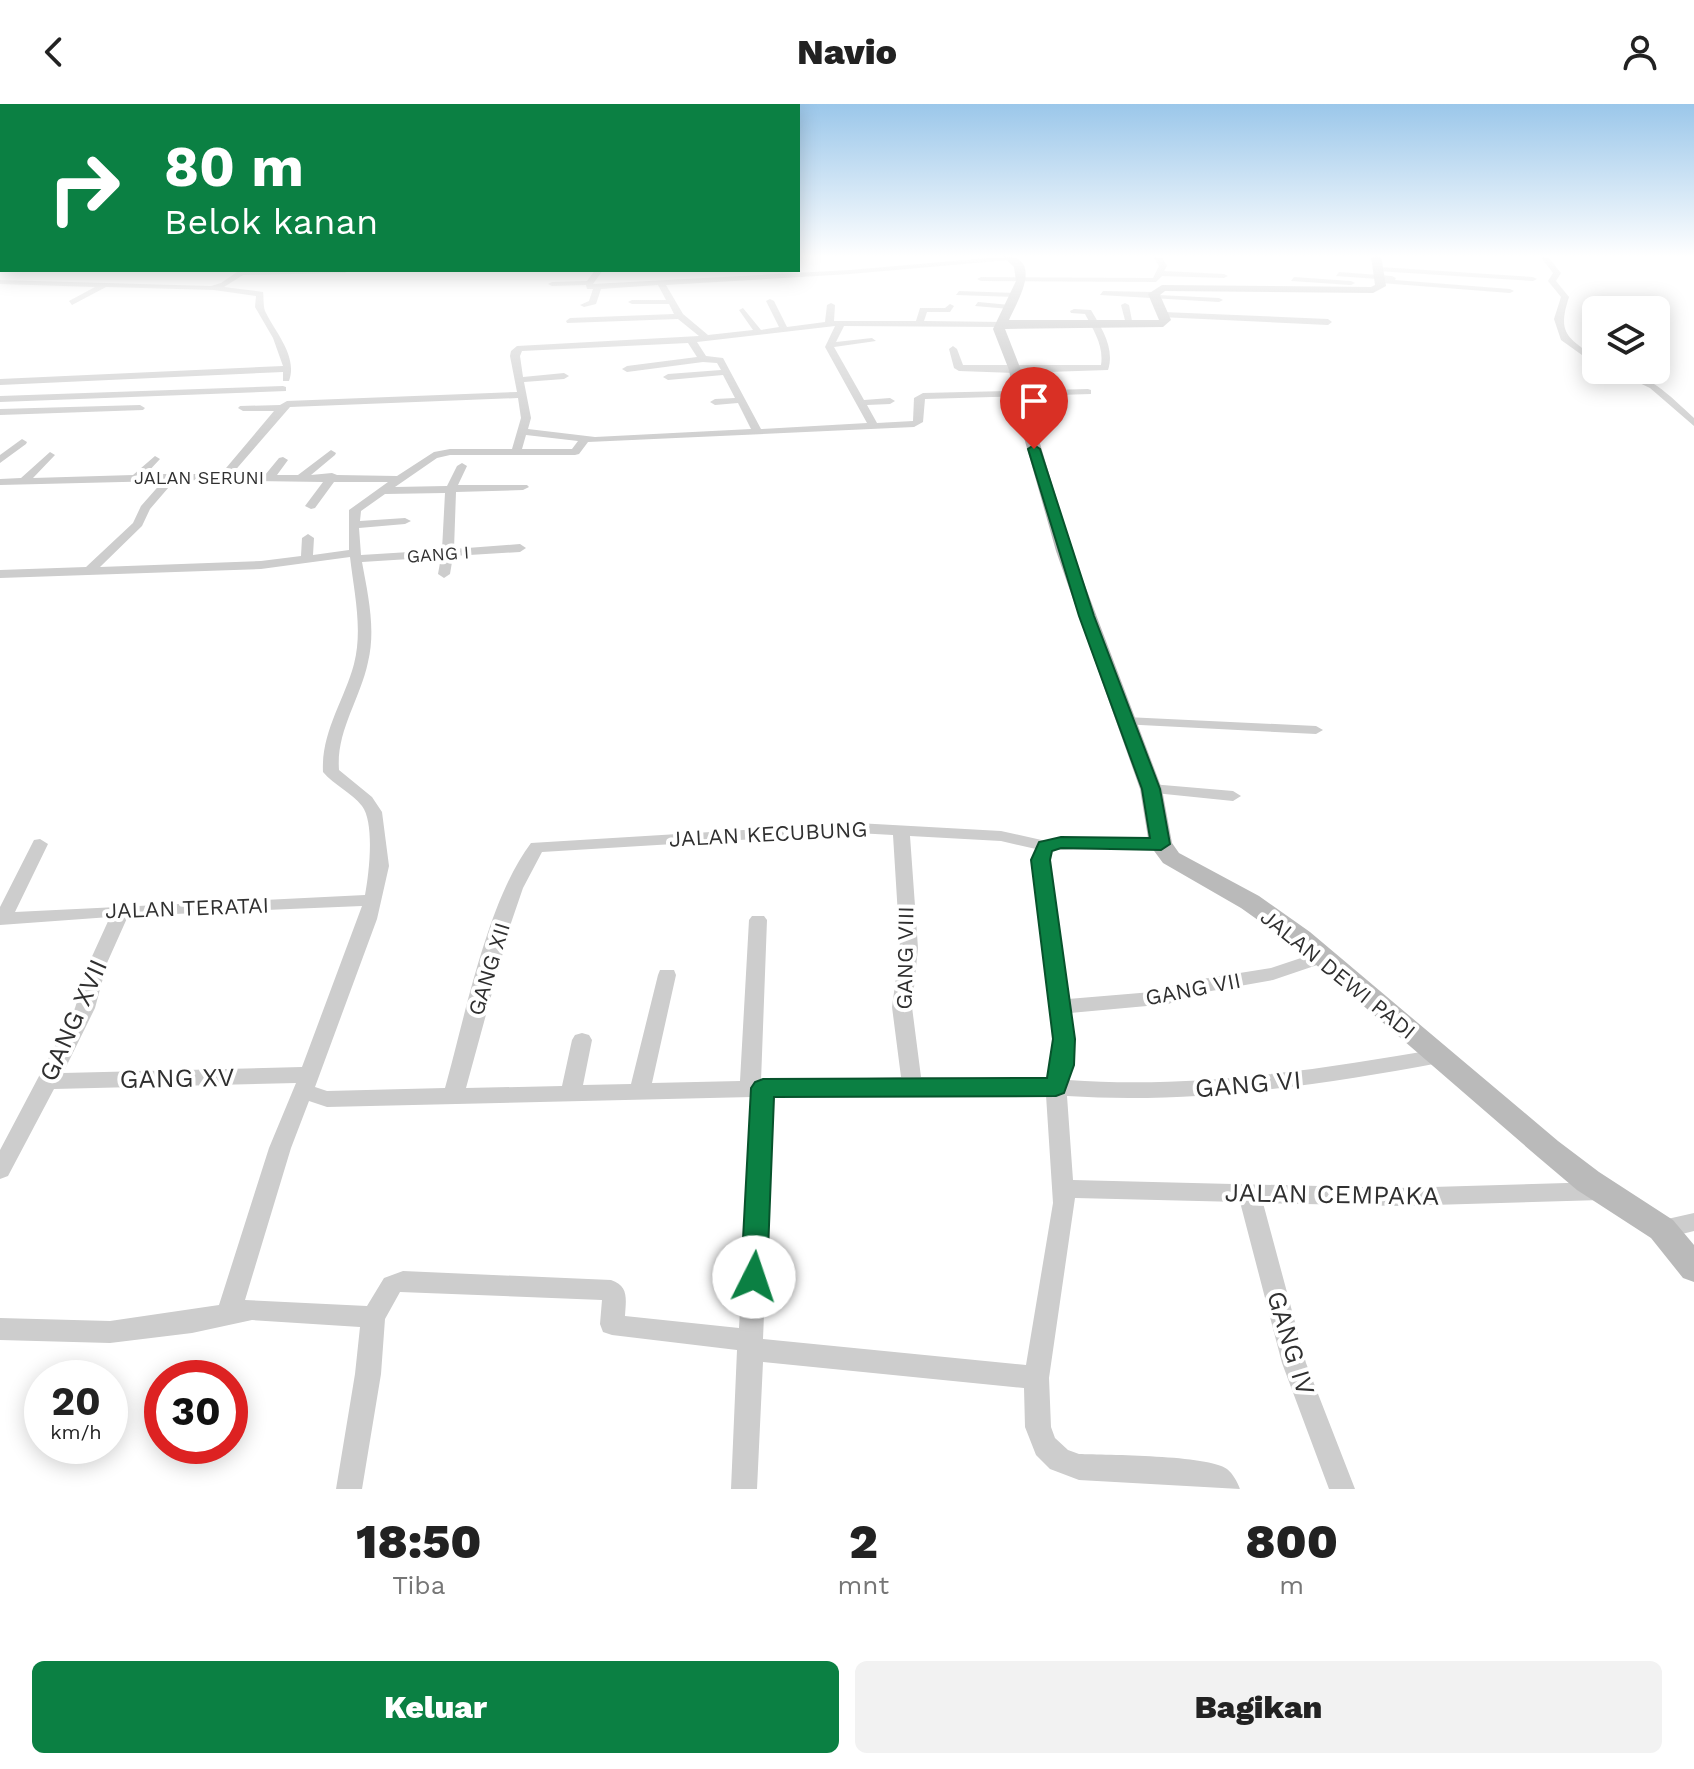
<!DOCTYPE html>
<html lang="id">
<style>
:root{--surface:#fff;--page:#f2f2f2;--text:#222;--muted:#767676;--accent:#0b8043}
body{margin:0;font-family:"Work Sans",sans-serif;background:var(--page);color:var(--text);height:100vh;display:flex;flex-direction:column;font-size:30px;white-space:nowrap}
*{box-sizing:border-box;margin:0}
p{font-size:26px;color:var(--muted)}
.icon{flex:none;width:44px;height:44px;fill:none;stroke:currentColor;stroke-width:2;stroke-linecap:round;stroke-linejoin:round}
.map{position:relative;height:1385px;overflow:hidden}
.sheet{display:flex;flex-direction:column;background:var(--surface);flex:1}
.sheet>*{flex:none}
.banner{position:absolute;left:0px;top:0px;width:800px;height:168px;box-shadow:0 4px 20px #0003;background:#0b8043;color:#fff;overflow:hidden}
.buttons{position:absolute;left:1582px;top:192px;display:grid;gap:16px}
.buttons a{display:grid;place-items:center;width:88px;height:88px;border-radius:12px;background:var(--surface);box-shadow:0 4px 20px #0003;font-size:40px}
.speed{position:absolute;left:24px;top:1256px;display:flex;gap:16px;font-size:40px;font-weight:700;text-align:center}
.speed>*{display:grid;place-content:center;width:104px;height:104px;border-radius:50%;background:var(--surface);box-shadow:0 4px 20px #0003;line-height:1}
.speed small{font-size:20px;font-weight:400}
.speed .limit{border:12px solid #d22;background:#fff;color:#111}
.pin{position:absolute;display:grid;place-items:center;width:68px;height:68px;color:#fff;margin:-82px -34px;border-radius:50% 50% 50% 0;rotate:-45deg;box-shadow:0 0 8px #0007}
.pin .icon{rotate:45deg}
.me{position:absolute;width:88px;margin:-44px;rotate:4deg;stroke-linejoin:round;filter:drop-shadow(0 0 6px #0008)}
.turn{display:flex;align-items:center;gap:28px;height:168px;padding:0 32px;font-size:36px}
.turn .icon{width:104px;height:104px;stroke-width:2.5}
.turn b{display:block;font-size:56px;line-height:68px}
.eta{display:flex;justify-content:space-evenly;align-items:center;height:136px;text-align:center}
.eta b{font-size:48px;font-weight:800;line-height:56px}
.button{display:flex;gap:16px;margin-top:auto;padding:16px 32px}
.button a{flex:1;height:92px;border-radius:12px;background:var(--accent);color:#fff;font-size:32px;font-weight:800;line-height:92px;text-align:center}
.button a+a{background:var(--page);color:var(--text)}
header{display:flex;justify-content:space-between;align-items:center;height:104px;padding:0 32px;background:var(--surface);font-size:36px;font-weight:800}
.map>svg:first-child{display:block}
.lines{fill:none;stroke-linecap:round;stroke-linejoin:round}
.street{fill:#cdcdcd;fill-rule:evenodd}
.secondary{fill:#bababa;fill-rule:evenodd}
.route{fill:#0b8043;stroke:#07532c;stroke-width:2}
.labels{text-anchor:middle;dominant-baseline:central;stroke-width:8;stroke-linejoin:round;paint-order:stroke}
.far-street-label{font-size:18px;fill:#303030;stroke:#fff}
.street-label{font-size:22px;fill:#303030;stroke:#fff}
.near-street-label{font-size:26px;fill:#303030;stroke:#fff}
</style>
<header><svg class="icon" aria-label="back" viewBox="0 0 24 24"><path d="M15 5l-7 7 7 7"/></svg>Navio<svg class="icon" aria-label="person" viewBox="0 0 24 24"><circle cx="12" cy="8" r="4"/><path d="M4 21q1-7 8-7t8 7"/></svg></header>
<div class="map">
<svg width="1694" height="1385" viewBox="0 0 1694 1385">
<rect width="100%" height="100%" fill="#fff"/>
<g class="lines">
<path class="street" d="M1011 152 1013 154 1009 156 850 170 666 181 683 210 708 231 753 226 739 206 743 204 761 226 779 223 766 197 770 195 774 197 787 223 825 218 827 201 831 199 835 201 834 217H916L920 204H945L950 200 954 202 950 208H927L924 217 1004 218V222L1001 223 844 222 836 238 872 234 876 237 834 243 864 296 890 294 895 297 890 300 867 301 877 319 913 317 914 294 923 289 1088 285 1091 286V290L925 295 923 318 914 323 588 338 579 350 575 351H450L437 354 395 383 447 382 457 362 462 359 467 362 458 381H527L529 383 523 386 456 388 454 445 520 440 526 444 520 448 453 452 450 470 444 474 438 470 441 453 362 458C368 491 376 525 368 558 360 596 336 627 339 666L372 693 382 708 389 762 377 815 315 983 327 987 445 984C465 913 487 797 531 739L857 719 1001 727 1046 737 1061 734 1167 736 1169 740 1167 744 1161 745 1053 746 1049 756 1068 895 1164 887 1177 879 1271 864 1322 847 1329 849 1331 853 1329 857 1273 876 1183 892 1169 900 1070 909C1074 932 1076 953 1068 976 1194 985 1316 966 1439 945L1446 947 1449 952 1446 957 1439 959C1315 982 1193 1000 1067 992L1073 1076 1398 1084 1601 1078 1609 1081 1612 1087 1609 1093 1601 1096 1398 1102 1263 1099 1306 1259 1355 1385H1329L1282 1259 1240 1098 1075 1094 1049 1274 1051 1323 1055 1334 1068 1346 1079 1350C1106 1351 1209 1351 1227 1365 1233 1370 1237 1377 1240 1385L1079 1376 1050 1365 1036 1351 1025 1323 1024 1284 763 1258 757 1385H731L737 1246 612 1231 603 1228 600 1220 602 1196 400 1188 385 1215 381 1270 362 1385H336L355 1270 360 1223 252 1216 192 1229 110 1239 0 1236V1214L110 1217 219 1201 269 1044 296 979 54 985 8 1072 0 1075V1046L75 904 89 859 110 813 0 821V803L34 736 40 735 48 740 15 808 365 791C369 770 375 719 362 702 352 689 334 681 323 668 321 628 344 597 354 560 363 525 354 488 350 453L261 465 0 474V466L86 463 133 419 141 402 163 377 0 381V375L21 374 50 348 55 351 33 374 133 371 155 352 160 355 146 370H221L274 307H243L238 304 240 302 280 301 287 297 517 288 510 252 511 247 517 242 699 232 678 215 567 219 566 217 570 214 674 210 669 200H632L628 198 632 196H666L658 181 601 185 596 200 584 203 580 201 589 197 593 185H587L586 181 552 182 548 180 552 178 587 177 595 166H603L593 180 850 166ZM835 222 825 243 867 319 761 325 723 254 706 252 697 238ZM688 239 697 253 627 262 622 265 627 268 703 258 717 259 721 266 668 270 663 273 668 276 723 271 735 294 715 295 710 298 715 301 738 299 751 325 595 333 528 325 531 314 524 278 564 275 569 272 564 269 523 273 520 252 522 247ZM518 294 521 314 512 345H450L434 348 397 372 337 371 332 369 311 371 335 351 336 349 331 346 298 371H277L288 356 283 353 279 354 265 371 232 370 290 303ZM526 331 578 337 572 345H522ZM175 376 323 378 305 402 311 405 315 404 334 378H388L349 406V446L313 451 314 434 308 430 302 434 301 452 261 457 100 463 142 422 150 405ZM445 389 442 446 361 451 359 424 405 420 411 417 405 414 360 417 361 407 385 390ZM857 729 893 731 900 844 892 903 901 973 761 977 767 816 764 812H752L749 816 740 977 652 979 676 871 674 866H660L658 871 631 980 583 981 592 936 589 931 582 929 575 931 572 936 562 982 466 984 511 819 523 784 542 748ZM910 732 1001 737 1036 745 1031 756 1054 935 1053 961 1048 975 921 973 912 903 918 844ZM362 802 302 963 63 969 95 904 107 859 128 812ZM912 989 1046 991 1053 1099 1026 1261 763 1235 773 992ZM752 993 739 1224 625 1212C626 1195 629 1182 611 1176L403 1167 384 1174 367 1202 245 1196 291 1044 309 997 327 1003Z
M1153 152H1161L1167 162 1164 167 1224 170 1228 172 1224 174 1162 172 1156 178 981 177 977 175 981 173 1153 174 1159 162Z
M1540 152H1547L1561 169 1556 177 1569 193C1557 230 1567 233 1596 254V261L1561 236 1554 215 1561 193 1548 177 1553 169Z
M1380 163 1533 173 1537 175 1533 177 1377 167Z
M240 166 349 167 345 169 243 171 224 183 263 188C264 194 263 201 265 207 275 228 298 252 289 277H283V268L0 281V275L283 262 273 234 255 203 256 192 214 186 106 183 72 201 69 197 95 183 0 180V176L211 182 221 179Z
M1339 168 1392 172 1396 174 1395 176 1510 185 1514 187 1510 189 1381 179 1378 175 1336 172Z
M1294 173 1351 177 1355 179 1351 181 1291 177Z
M959 187 1016 189 1020 191 1016 193 956 191Z
M1103 187 1154 188 1158 191 1219 194 1223 196 1219 198 1100 191Z
M978 198 1010 201 1014 203 1010 205 975 202Z
M1125 199 1129 201 1133 222 1126 220 1121 201Z
M1074 205 1091 206C1102 225 1115 244 1108 266L1015 269 959 267 954 264 949 245 953 242 957 245 963 261H1101C1104 242 1094 227 1085 210L1071 209 1070 207Z
M1163 208 1328 215 1332 218 1328 221 1160 213V209Z
M1612 266C1646 266 1670 292 1694 314V322L1650 284Z
M283 282 286 283V287L0 298V292Z
M140 301 145 304 143 306 0 311V305Z
M22 335 27 338 26 340 0 359V351Z
M1126 613 1316 622 1323 626 1316 630 1121 620 1119 617Z
M1151 680 1233 687 1241 692 1233 697 1145 688 1143 685Z
M1694 1109V1127L1662 1135 1654 1132 1651 1125 1654 1118Z"/>
<path class="secondary" d="M1002 152C1045 152 1018 196 1009 216H1159L1148 190 1162 181 1371 183 1375 181 1371 152H1381L1386 182 1373 189 1165 187 1160 191 1171 216 1163 223 1005 225 1021 266 1033 316 1072 447 1162 685 1172 739 1179 749 1259 792 1310 828 1558 1037 1599 1068 1673 1116 1694 1141V1178L1683 1174 1651 1134 1577 1086 1538 1053 1292 840 1241 804 1163 759 1149 740 1140 685 1056 447 1019 316 1009 266 993 225 1016 177 1014 163Z
M0 160H2L4 166 0 167Z"/>
</g>
<linearGradient id="sky" x2="0" y2="1"><stop stop-color="#9bc7ea"/><stop offset="0.44" stop-color="#fff"/><stop offset="1" stop-color="#fff" stop-opacity="0"/></linearGradient>
<rect width="1694" height="346" fill="url(#sky)"/>
<path class="route" d="M1034 341 1040 345 1094 512 1160 685 1170 740 1161 746 1061 744 1052 747 1050 756 1075 935 1074 961 1064 989 1056 992 774 993 767 1173 763 1181 754 1184 745 1181 741 1173 751 984 755 978 763 975 1047 974 1053 935 1031 756 1039 738 1061 733 1150 734 1142 685 1079 512 1028 345Z"/>
<g class="labels">
<g class="far-street-label">
<text x="199" y="373">JALAN SERUNI</text>
<text transform="translate(438 450) rotate(-4)">GANG I</text>
</g>
<g class="street-label">
<text transform="translate(768 730) rotate(-3)">JALAN KECUBUNG</text>
<text transform="translate(187 804) rotate(-2)">JALAN TERATAI</text>
<text transform="translate(905 854) rotate(-89)">GANG VIII</text>
<text transform="translate(489 865) rotate(-73)">GANG XII</text>
<text transform="translate(1338 870) rotate(39)">JALAN DEWI PADI</text>
<text transform="translate(1193 885) rotate(-11)">GANG VII</text>
</g>
<g class="near-street-label">
<text transform="translate(73 916) rotate(-66)">GANG XVII</text>
<text transform="translate(177 974) rotate(-1)">GANG XV</text>
<text transform="translate(1248 980) rotate(-5)">GANG VI</text>
<text transform="translate(1332 1090) rotate(1)">JALAN CEMPAKA</text>
<text transform="translate(1291 1239) rotate(73)">GANG IV</text>
</g>
</g>
</svg>
<div class="buttons">
<a><svg class="icon" aria-label="layers" viewBox="0 0 24 24"><path d="M12 4l9 5-9 5-9-5zM3 14l9 5 9-5"/></svg></a>
</div>
<div class="speed"><div>20<small>km/h</small></div><div class="limit">30</div></div>
<div class="pin" style="left:1034px;top:345px;background:#d93025"><svg class="icon" aria-label="arrive" viewBox="0 0 24 24"><path d="M6 21V4h12l-3 4 3 4H6"/></svg></div>
<svg class="me" style="left:754px;top:1173px" viewBox="-20 -20 40 40"><circle r="19" fill="#fff"/><path d="M0-13L10 11 0 6-10 11z" fill="#0b8043"/></svg>
<div class="banner">
<div class="turn"><svg class="icon" aria-label="right" viewBox="0 0 24 24"><path d="M7 20v-9h11M14 6l5 5-5 5"/></svg><div><b>80 m</b>Belok kanan</div></div>
</div>
</div>
<section class="sheet">
<div class="eta">
<div><b>18:50</b><p>Tiba</p></div>
<div><b>2</b><p>mnt</p></div>
<div><b>800</b><p>m</p></div>
</div>
<div class="button"><a>Keluar</a><a>Bagikan</a></div>
</section>
